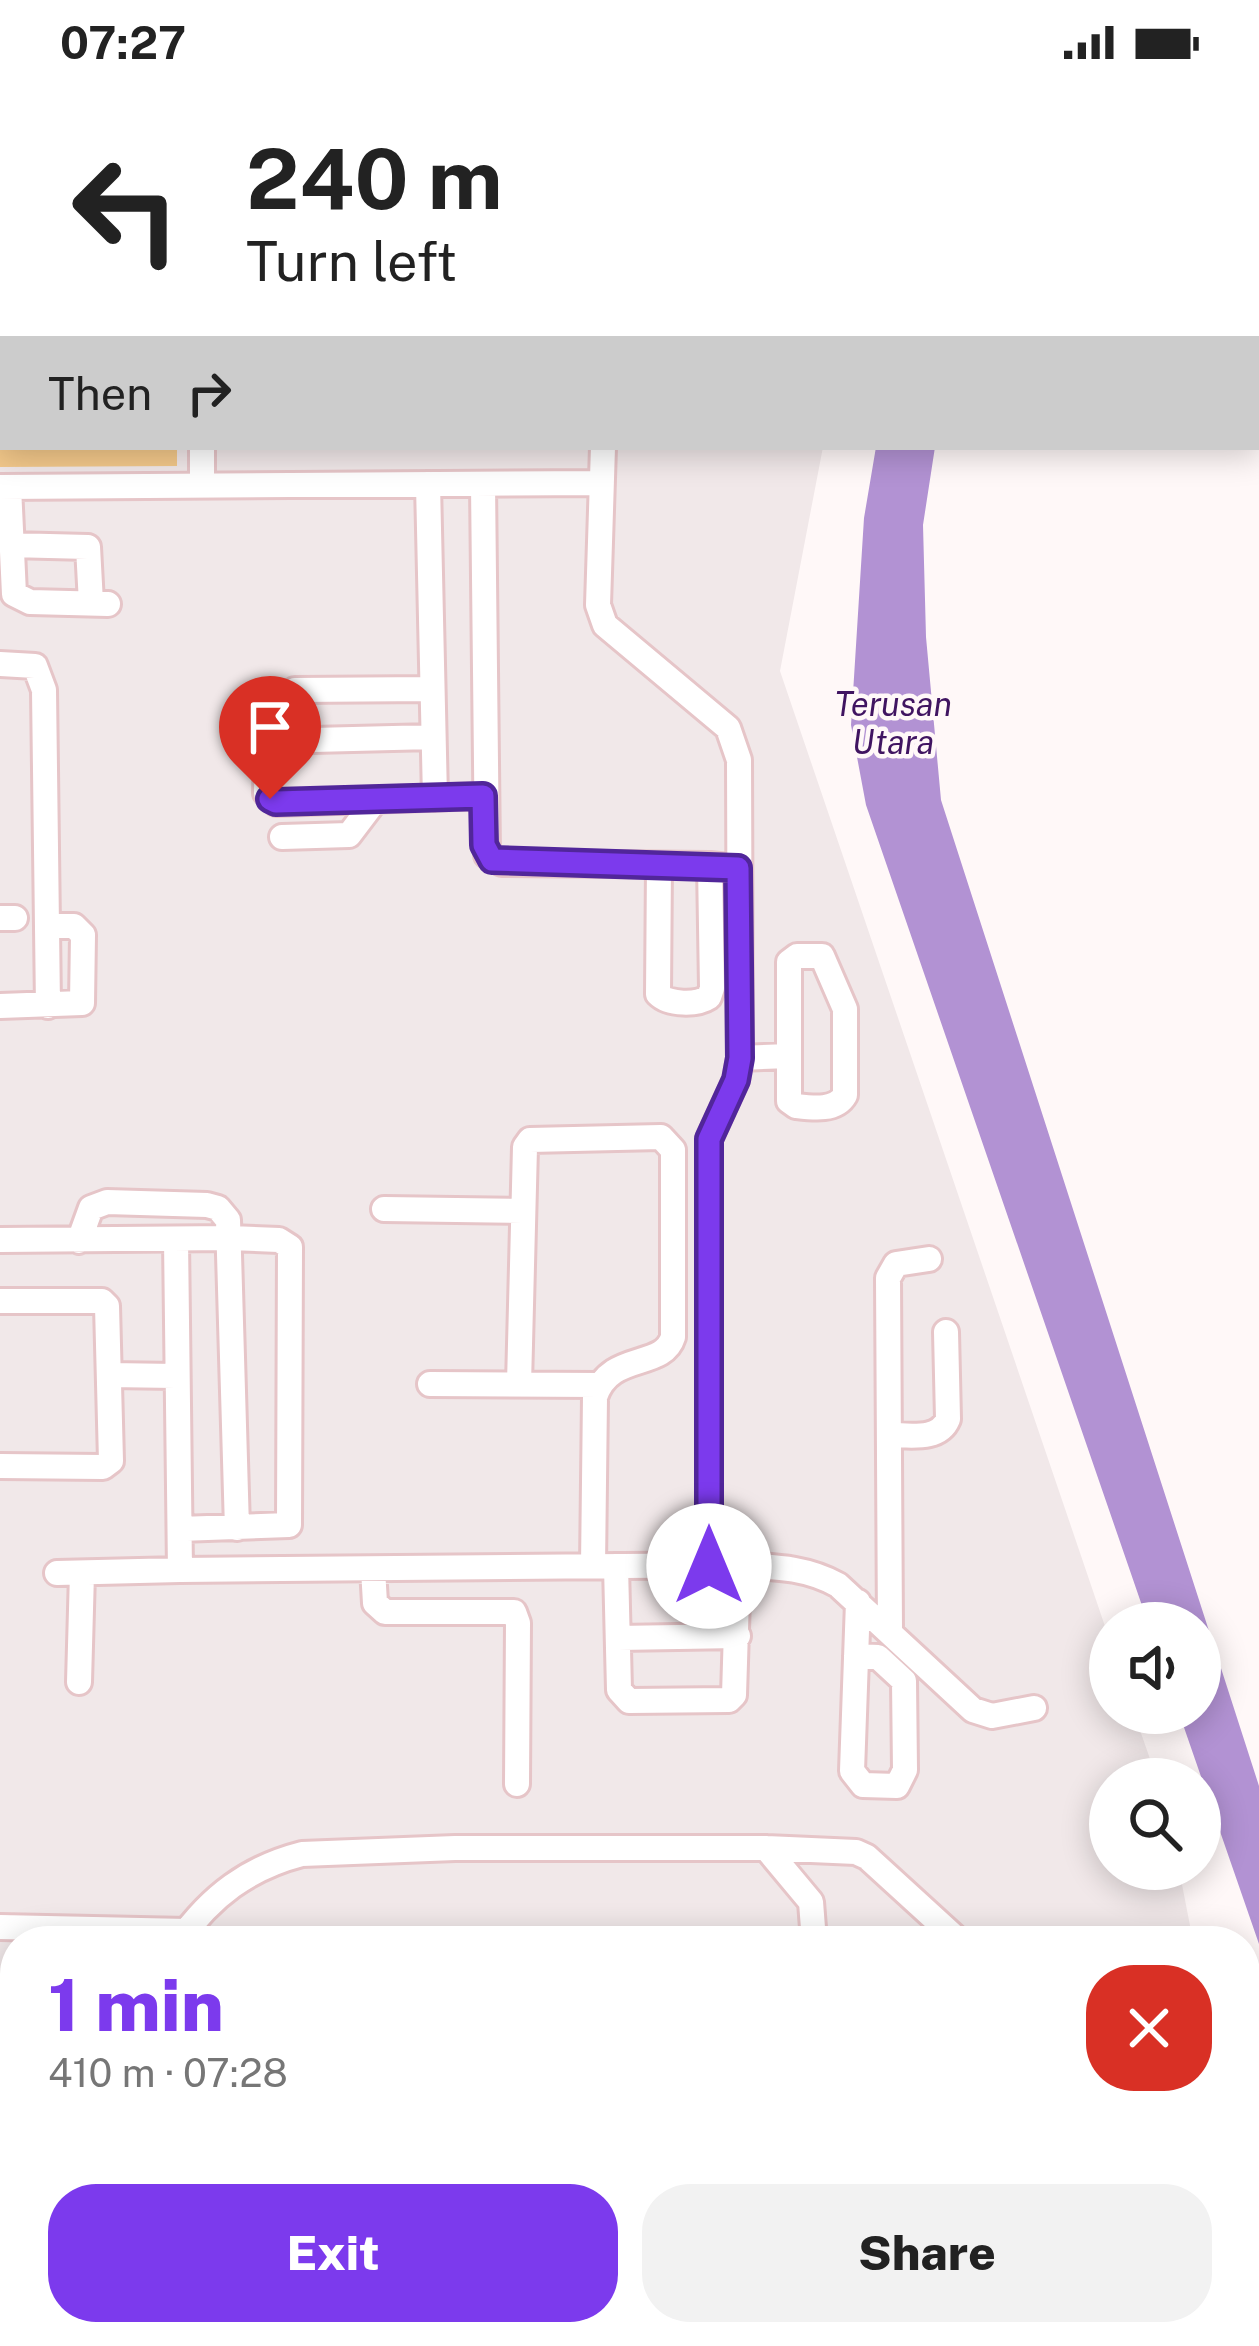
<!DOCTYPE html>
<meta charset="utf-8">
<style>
:root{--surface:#fff;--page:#f2f2f2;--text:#222;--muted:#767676;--accent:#7c3aed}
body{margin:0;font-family:"Public Sans",sans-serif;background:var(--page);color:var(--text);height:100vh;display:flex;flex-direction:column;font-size:45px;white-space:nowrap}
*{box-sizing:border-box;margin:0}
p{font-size:39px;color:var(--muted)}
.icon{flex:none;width:66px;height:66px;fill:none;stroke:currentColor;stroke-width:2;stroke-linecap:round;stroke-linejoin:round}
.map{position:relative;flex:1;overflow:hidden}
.drawer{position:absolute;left:0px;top:1842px;width:1260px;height:420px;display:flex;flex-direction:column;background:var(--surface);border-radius:48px 48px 0 0;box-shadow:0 6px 30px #0003}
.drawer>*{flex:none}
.hud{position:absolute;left:0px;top:0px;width:1260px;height:366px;box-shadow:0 6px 30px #0003;background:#fff;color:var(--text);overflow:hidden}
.buttons{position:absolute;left:1089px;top:1518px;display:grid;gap:24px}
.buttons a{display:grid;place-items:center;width:132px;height:132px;border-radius:50%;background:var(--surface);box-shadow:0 6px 30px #0003;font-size:60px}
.pin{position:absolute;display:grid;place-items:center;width:102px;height:102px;color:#fff;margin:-123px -51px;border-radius:50% 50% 50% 0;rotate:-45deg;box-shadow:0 0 12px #0007}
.pin .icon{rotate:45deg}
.me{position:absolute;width:132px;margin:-66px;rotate:0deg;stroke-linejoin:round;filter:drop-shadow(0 0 9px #0008)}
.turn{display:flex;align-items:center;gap:42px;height:252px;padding:0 48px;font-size:54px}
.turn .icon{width:156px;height:156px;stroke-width:2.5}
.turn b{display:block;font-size:84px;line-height:102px}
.then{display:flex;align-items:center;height:114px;padding:0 48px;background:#0003;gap:24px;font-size:45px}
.round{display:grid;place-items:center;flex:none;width:126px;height:126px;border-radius:48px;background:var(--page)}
.summary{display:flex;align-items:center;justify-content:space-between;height:204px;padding:0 48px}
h1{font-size:72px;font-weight:800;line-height:90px;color:var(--accent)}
.action{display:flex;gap:24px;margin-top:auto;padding:24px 48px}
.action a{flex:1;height:138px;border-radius:48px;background:var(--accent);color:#fff;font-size:48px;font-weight:800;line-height:138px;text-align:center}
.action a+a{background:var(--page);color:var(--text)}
.status{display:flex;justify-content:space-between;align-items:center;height:84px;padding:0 60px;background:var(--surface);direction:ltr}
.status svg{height:33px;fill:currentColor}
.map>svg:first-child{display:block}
.built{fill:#f1e8e9}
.green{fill:#f3c88a}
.water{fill:#b292d3}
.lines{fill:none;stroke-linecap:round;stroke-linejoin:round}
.minor-casing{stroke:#e6c5c8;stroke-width:30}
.minor{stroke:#fff;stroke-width:24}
.wall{fill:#b6a0af}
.shaded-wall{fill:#94828e}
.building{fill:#d4bacb;stroke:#94828e;stroke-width:3}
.route-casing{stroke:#51269a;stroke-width:30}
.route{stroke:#7c3aed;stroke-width:21}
.labels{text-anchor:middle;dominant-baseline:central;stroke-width:9;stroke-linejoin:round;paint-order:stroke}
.water-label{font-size:33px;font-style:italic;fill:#401461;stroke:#fff8f8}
</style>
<div class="status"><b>07:27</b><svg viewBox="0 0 49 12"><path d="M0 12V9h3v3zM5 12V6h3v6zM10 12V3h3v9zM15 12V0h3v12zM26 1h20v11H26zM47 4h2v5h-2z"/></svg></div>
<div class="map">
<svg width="1259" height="2262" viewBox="0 0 1259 2262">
<rect width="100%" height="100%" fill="#fff8f8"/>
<path class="built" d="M0 0H889L3 3V363H823L780 587 1110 1557V1629H1134L1157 1695H1110V1785H1179L1193 1857H15V2247H1189L1186 2262H0Z"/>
<path class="green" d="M0 0H173L3 3V363H177V382L0 383Z"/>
<path class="water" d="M876 363H935L923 441 926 553 941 716 1259 1702V1860L1179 1629H1200V1539H1148L866 721 851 641 864 434Z
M1259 2139V2262H1234L1237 2247H1245V2208Z"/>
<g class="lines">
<defs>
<path id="minor" d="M200 3V0
M658 3V0
M202 363V401
M603 363 598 521 605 541 728 644 739 676 740 974 736 996 709 1055V1482
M428 400 435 714
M483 400 487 771 502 779 710 781 738 784
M0 403 601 399
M9 403 14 510 30 518 108 520
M10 461 88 463 91 519
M0 580 35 582 44 606 48 922
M433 653 273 657 267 663 266 709 276 719 483 712
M290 654V613L295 606 432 605
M282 753 349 751 374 718
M659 781 658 910C669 921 697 921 709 913L712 904 710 781
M0 834H15
M0 922 82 919 83 851 74 842H48
M740 974 789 972V878L797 872H822L845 925V1011C836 1027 813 1024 796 1022L789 1017V972
M384 1125 522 1127
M176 1155 180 1486 738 1481C774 1483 806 1483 838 1501L973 1626 992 1632 1034 1624
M0 1156 230 1154 279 1156 290 1163 289 1441 180 1445
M79 1157 91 1124 107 1118 207 1121 218 1124 228 1136 237 1444
M0 1217H102L107 1222 111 1377 103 1383 0 1382
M110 1291 176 1292
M430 1300 599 1301
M519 1300 525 1063 530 1056 661 1053 673 1066V1253C663 1286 610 1267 595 1313L593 1482
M889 1351C910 1351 939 1357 948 1335L946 1248
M616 1482 619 1606 629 1617 729 1616 734 1611 738 1481
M373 1485 375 1519 385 1528H514L518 1539 517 1700
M57 1489 180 1486
M890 1548 888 1194 896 1180 929 1175
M618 1554 738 1552
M856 1572 878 1573 904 1597 905 1686 897 1702 863 1701 852 1687 858 1518
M79 1598 82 1489
M766 1764 811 1818 814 1857
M0 1843 187 1847 192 1854
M179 1857C211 1812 248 1784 302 1770L455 1764H766L856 1768 867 1773 959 1857
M0 1908H15
M0 2154 15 2153
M0 2181 15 2180
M111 2247 114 2262
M558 2247 576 2262
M150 2262 155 2247
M804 2262 811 2247"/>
</defs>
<use href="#minor" class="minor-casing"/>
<use href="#minor" class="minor"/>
</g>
<path class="wall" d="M0 1992 12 2090 0 2085Z"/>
<path class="shaded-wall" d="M15 2044V2081L12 2090 5 2070Z"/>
<path class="building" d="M0 1992 15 1998V2044L5 2070 0 2068Z"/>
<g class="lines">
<defs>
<path id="route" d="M270 715 276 718 483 712 484 761 492 776 738 784 740 974 736 996 709 1055V1482"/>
</defs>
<use href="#route" class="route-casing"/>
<use href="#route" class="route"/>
</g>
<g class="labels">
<g class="water-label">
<text x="893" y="620">Terusan<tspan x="893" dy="38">Utara</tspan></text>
</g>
</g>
</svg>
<div class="buttons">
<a><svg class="icon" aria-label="sound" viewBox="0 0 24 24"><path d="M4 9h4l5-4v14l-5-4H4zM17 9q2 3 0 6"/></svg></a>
<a><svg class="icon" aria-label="search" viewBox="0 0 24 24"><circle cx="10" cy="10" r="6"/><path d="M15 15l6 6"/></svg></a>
</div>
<div class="pin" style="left:270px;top:715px;background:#d93025"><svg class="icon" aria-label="arrive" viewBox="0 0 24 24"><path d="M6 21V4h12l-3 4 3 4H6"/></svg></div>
<svg class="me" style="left:709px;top:1482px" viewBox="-20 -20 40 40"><circle r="19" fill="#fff"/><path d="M0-13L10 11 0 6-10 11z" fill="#7c3aed"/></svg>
<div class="hud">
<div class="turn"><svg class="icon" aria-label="left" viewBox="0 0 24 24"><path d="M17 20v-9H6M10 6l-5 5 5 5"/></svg><div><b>240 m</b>Turn left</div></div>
<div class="then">Then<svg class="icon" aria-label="right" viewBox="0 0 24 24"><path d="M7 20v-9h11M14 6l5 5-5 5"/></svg></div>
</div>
<section class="drawer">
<div class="summary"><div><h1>1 min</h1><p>410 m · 07:28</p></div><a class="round" style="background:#d93025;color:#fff"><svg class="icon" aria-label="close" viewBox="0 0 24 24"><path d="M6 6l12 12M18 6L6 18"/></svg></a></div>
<div class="action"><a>Exit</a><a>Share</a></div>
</section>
</div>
